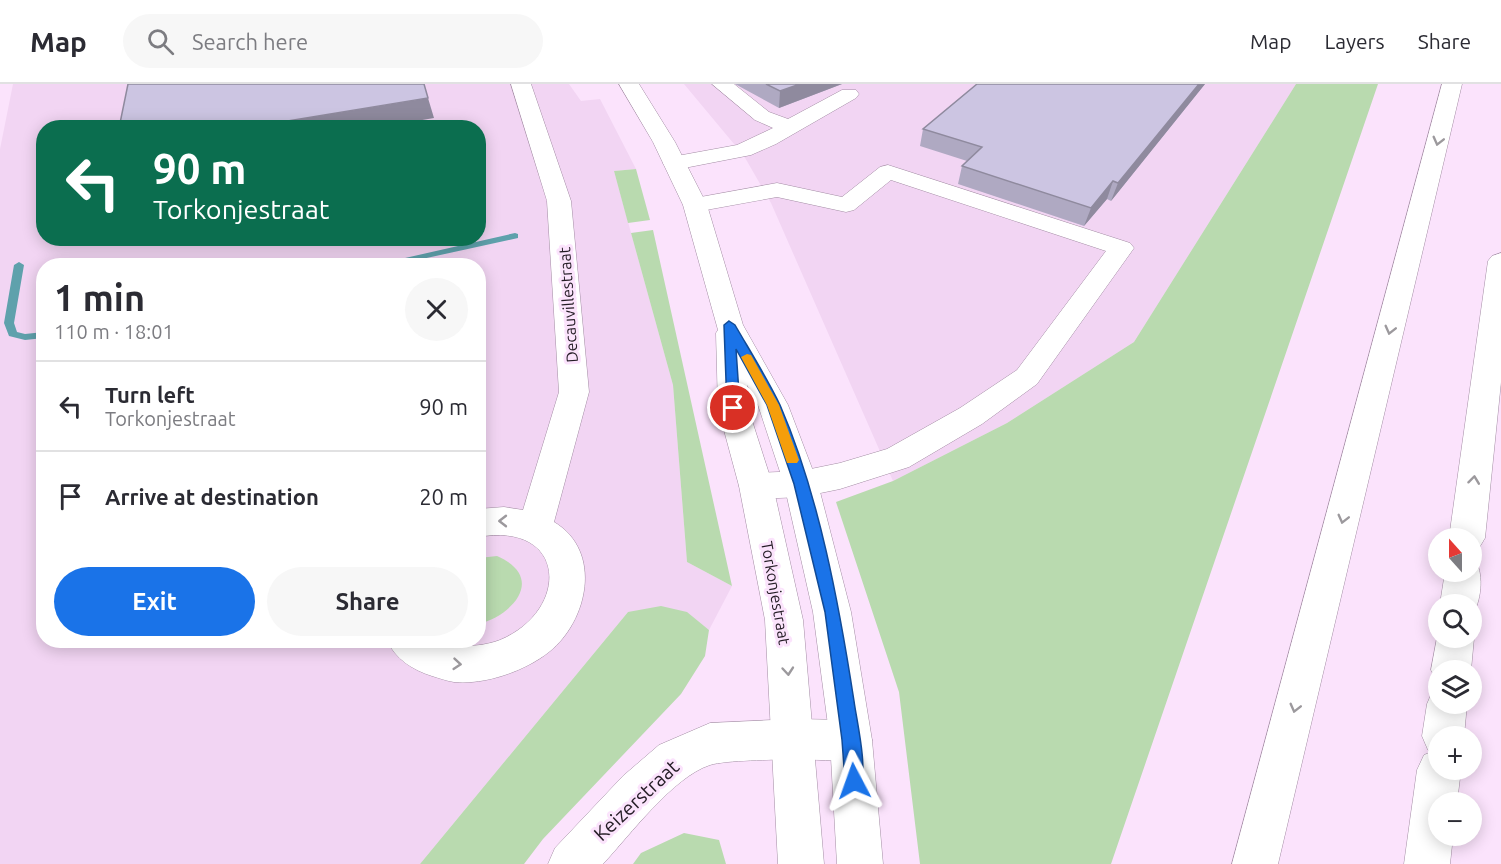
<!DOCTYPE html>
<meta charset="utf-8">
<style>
:root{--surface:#fff;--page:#f7f7f7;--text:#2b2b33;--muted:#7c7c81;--line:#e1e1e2;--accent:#1a73e8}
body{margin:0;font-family:Ubuntu,sans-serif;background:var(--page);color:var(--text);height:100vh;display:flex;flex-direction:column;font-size:22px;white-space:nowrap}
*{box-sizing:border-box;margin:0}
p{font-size:20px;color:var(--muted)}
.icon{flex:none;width:33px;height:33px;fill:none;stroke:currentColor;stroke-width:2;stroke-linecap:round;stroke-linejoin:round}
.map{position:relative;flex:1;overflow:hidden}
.side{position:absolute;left:36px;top:174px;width:450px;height:390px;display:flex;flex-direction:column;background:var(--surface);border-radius:24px;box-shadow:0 3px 15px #0003}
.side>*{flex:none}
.guide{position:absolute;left:36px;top:36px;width:450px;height:126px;border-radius:24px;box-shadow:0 3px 15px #0003;background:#0b6e4f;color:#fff;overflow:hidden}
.needle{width:39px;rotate:339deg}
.fabs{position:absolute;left:1428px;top:444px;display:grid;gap:12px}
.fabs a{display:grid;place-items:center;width:54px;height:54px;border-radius:50%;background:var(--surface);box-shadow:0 3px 15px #0003;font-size:30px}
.pin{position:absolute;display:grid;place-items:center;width:51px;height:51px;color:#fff;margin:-26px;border:3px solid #fff;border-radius:50%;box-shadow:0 2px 6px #0007}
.me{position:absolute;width:66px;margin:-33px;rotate:356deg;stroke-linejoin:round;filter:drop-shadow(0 0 4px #0008)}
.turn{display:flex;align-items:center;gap:21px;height:126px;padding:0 18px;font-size:27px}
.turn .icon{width:78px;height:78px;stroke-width:2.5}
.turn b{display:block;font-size:42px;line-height:51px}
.round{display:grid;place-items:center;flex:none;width:63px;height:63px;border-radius:32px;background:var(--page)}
.summary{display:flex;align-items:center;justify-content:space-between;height:102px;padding:0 18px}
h1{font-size:36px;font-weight:600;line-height:45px}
.action{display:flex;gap:12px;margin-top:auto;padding:12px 18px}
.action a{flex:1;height:69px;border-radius:36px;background:var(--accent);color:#fff;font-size:24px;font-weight:600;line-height:69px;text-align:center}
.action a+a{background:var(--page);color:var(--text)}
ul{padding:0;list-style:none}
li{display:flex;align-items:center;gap:18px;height:90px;padding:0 18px;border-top:2px solid var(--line)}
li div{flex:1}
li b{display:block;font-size:22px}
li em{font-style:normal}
header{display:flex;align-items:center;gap:36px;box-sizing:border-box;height:84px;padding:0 30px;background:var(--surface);border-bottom:2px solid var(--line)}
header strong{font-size:28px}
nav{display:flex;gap:33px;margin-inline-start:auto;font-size:21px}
.search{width:420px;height:54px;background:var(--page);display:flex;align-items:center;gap:15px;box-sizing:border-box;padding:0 21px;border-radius:33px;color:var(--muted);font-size:22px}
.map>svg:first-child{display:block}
.built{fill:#f2d5f3;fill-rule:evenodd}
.green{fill:#b9daaf}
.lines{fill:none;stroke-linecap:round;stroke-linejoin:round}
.stream{fill:#5fa1ac;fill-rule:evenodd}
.minor-casing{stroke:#a38da4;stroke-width:1}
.major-casing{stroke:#a38da4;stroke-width:1}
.highway-casing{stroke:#a38da4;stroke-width:1}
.minor{fill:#fff;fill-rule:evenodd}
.major{fill:#fff;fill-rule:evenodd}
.highway{fill:#fff;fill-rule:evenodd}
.wall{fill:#afa9c2}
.shaded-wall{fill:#8f8a9e}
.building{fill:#ccc5e2;stroke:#8f8a9e;stroke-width:1.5}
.oneway{stroke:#9c999d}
.route{fill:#1a73e8;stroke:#114b97;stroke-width:1.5}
.slow{fill:#f59e0b}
.labels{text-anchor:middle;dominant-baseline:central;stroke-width:6;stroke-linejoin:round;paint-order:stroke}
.street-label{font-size:16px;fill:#241c25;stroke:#fbe3fc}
.near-street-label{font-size:20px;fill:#241c25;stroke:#fbe3fc}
</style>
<header>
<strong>Map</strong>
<div class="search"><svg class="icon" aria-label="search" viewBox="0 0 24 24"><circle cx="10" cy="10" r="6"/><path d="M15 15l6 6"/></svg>Search here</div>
<nav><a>Map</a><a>Layers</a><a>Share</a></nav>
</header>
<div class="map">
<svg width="1501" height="780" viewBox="0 0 1501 780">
<rect width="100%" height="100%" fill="#fbe3fc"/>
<path class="built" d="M13 0H569L581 17 600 15 636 85 614 87 673 301 687 478 732 502 709 546 686 528H628L420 780H0V65ZM44 44H478V154H44ZM44 182H478V556H44Z
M684 0H1296L1134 258 1007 339 893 397 771 119 744 72Z"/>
<path class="green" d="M1296 0H1378L1111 780H920L899 608 836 418 893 397 1007 339 1134 258Z
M636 85 650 136 628 139 614 87Z
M653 146 732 502 687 478 673 301 631 149Z
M497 472C545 493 515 530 479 540V474Z
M661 522 687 528 709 546 705 572 681 610 543 755 524 780H420L628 528Z
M684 749 719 756 726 780H633L641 769Z"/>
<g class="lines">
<path class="stream" d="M515 149 518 150V154L390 182H370Z
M19 178 24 181 14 239 17 248 25 250 44 248V254L25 256 9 252 4 239 14 181Z"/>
<defs>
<path id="minor" d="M511 0H531L571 117 589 308 554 438C603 467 588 537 549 568 525 587 485 601 454 598 447 597 439 594 432 592 413 586 395 575 387 556 402 556 418 556 433 556 440 557 447 561 455 562 470 563 487 561 500 556 571 526 567 437 478 453V425L504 423 523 426 559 308 547 117Z
M712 0H734L769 28 788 35 842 6H856L859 10 856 14 776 60 751 71 674 86 666 84 663 79 666 74 737 61 773 44 755 36Z
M888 81 1130 159 1134 164 1037 300 982 340 909 383 840 405 801 413 756 415 744 411 739 402 744 393 756 389 801 387 840 379 887 365 960 324 1017 286 1106 167 891 96 854 126 846 128 777 113 695 128 687 126 683 121 687 116 695 114 777 99 842 113 880 83Z
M794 635 851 636 866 642 872 656 866 670C843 680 818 675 793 675 774 676 726 676 710 681 673 693 630 751 603 780H548L555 764 623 692 659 661 710 639Z"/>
<path id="major" d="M619 0H639L675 58 707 121 743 241 788 321 818 400 851 528 872 656 883 780H837L830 656 813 528 784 400 758 321 747 301 748 324 773 402 803 536 824 780H778L765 536 739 402 718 324 716 249 718 246 683 121 653 58Z"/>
<path id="highway" d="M1442 0H1462L1278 780H1232Z
M1501 169V298L1485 454 1479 464 1472 467V454H1449L1488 177 1492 172Z
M1472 476 1476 477C1484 493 1481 517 1472 532V520H1440L1445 488H1472Z
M1438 548V554H1472V548L1474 554 1471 586H1438V599L1431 586Z
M1438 604V620H1467L1464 652H1438V686H1461L1457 718H1438V752H1453L1450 780H1404L1417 686 1424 671 1431 668 1428 666 1422 652 1427 620 1433 606Z"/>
</defs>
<use href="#minor" class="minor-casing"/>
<use href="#major" class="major-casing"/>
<use href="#highway" class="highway-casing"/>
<use href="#minor" class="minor"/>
<use href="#major" class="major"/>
<use href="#highway" class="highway"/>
</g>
<path class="wall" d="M735 0H842L779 24Z
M977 0H1205L1111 117 1107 115 1084 142 958 100 962 82 967 77 920 62 923 45Z"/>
<path class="shaded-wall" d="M800 0H842L779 24 780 7Z
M1199 0H1205L1111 117 1118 99Z
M428 14 434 34 376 44H245Z
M1113 97 1107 115 1084 142 1091 124Z"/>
<path class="building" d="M128 0H424L428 14 245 44H119Z
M766 0H800L780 7Z
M977 0H1199L1118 99 1113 97 1091 124 962 82 982 63 923 45Z"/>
<defs><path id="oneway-chevron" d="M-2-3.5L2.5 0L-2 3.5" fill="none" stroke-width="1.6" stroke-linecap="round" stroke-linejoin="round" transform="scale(1.5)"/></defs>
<g class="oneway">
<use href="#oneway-chevron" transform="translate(1438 57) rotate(104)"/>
<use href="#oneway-chevron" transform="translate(1390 246) rotate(104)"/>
<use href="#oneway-chevron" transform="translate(1474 396) rotate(-83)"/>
<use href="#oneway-chevron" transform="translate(1343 435) rotate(104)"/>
<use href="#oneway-chevron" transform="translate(503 437) rotate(-180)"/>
<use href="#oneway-chevron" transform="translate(457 580) rotate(5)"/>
<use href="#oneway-chevron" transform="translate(788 587) rotate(85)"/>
<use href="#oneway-chevron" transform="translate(1295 624) rotate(104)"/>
</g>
<path class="route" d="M729 237 735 241C750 267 767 294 780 321 819 411 839 520 854 617 857 639 868 684 860 703L854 706 847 703 845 697 842 656 825 528 794 400 767 321 736 265 740 324 733 329 727 324 724 241Z"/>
<path class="slow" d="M747 270 751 271 779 321 799 376 797 379H787L786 376 767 321 741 273Z"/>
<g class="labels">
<g class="street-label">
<text transform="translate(568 221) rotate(-94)">Decauvillestraat</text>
<text transform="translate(776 509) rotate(80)">Torkonjestraat</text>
</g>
<g class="near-street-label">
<text transform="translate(636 716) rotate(-43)">Keizerstraat</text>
</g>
</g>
</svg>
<div class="fabs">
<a><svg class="needle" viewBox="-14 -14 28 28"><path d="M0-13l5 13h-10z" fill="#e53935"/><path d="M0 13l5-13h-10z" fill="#7c7c81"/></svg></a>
<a><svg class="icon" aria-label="search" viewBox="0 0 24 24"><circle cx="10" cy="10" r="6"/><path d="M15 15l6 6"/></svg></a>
<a><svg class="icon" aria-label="layers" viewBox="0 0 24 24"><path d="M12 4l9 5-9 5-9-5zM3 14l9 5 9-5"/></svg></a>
<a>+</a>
<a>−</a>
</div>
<div class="pin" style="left:733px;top:324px;background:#d93025"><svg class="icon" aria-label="arrive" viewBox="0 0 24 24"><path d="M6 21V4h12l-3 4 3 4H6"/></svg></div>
<svg class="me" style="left:854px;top:697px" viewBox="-20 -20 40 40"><path d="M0-17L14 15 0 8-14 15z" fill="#1a73e8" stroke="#fff" stroke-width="4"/></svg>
<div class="guide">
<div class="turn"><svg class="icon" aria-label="left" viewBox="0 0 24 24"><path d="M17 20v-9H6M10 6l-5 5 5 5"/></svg><div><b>90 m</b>Torkonjestraat</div></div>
</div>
<section class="side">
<div class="summary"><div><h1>1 min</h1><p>110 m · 18:01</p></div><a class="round"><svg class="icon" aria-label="close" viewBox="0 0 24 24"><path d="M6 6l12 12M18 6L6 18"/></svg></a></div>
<ul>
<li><svg class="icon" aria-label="left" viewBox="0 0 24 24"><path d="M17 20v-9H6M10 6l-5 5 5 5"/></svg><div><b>Turn left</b><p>Torkonjestraat</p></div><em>90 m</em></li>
<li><svg class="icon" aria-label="arrive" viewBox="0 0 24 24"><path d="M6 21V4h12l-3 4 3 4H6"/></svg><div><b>Arrive at destination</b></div><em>20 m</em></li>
</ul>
<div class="action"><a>Exit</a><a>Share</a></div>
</section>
</div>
